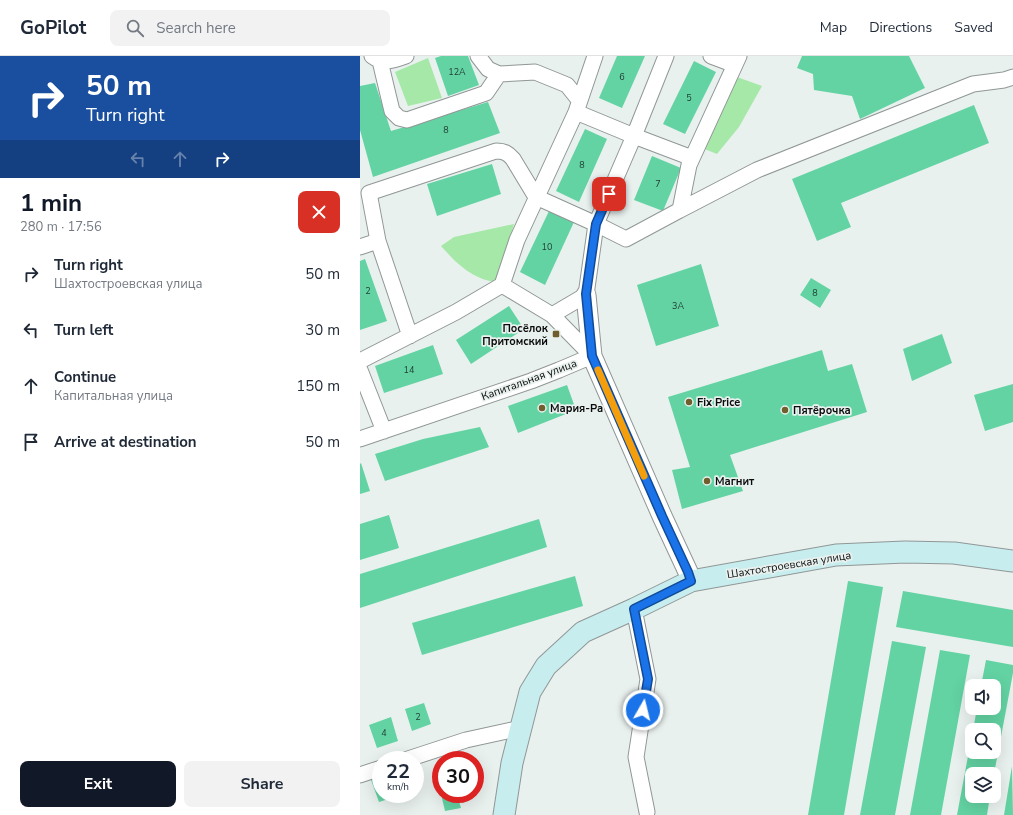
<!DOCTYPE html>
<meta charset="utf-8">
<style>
:root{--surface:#fff;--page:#f2f2f3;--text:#1f2937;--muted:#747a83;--line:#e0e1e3;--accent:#111827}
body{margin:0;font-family:"Nunito Sans",sans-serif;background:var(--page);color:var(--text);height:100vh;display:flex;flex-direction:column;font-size:15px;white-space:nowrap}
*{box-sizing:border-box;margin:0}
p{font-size:13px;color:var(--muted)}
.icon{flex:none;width:22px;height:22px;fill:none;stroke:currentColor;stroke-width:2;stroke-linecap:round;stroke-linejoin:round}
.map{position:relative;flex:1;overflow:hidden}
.drawer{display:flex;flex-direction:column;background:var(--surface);width:360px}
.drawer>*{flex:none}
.hud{background:#1a4fa0;color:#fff;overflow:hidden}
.tools{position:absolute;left:605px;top:623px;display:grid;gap:8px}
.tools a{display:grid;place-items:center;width:36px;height:36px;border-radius:8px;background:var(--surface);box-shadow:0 4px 16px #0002;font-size:20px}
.speed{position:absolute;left:12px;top:695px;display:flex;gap:8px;font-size:20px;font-weight:700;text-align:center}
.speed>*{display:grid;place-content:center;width:52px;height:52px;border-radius:50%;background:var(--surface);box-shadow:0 4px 16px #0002;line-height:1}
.speed small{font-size:10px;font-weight:400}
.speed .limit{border:6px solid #d22;background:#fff;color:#111}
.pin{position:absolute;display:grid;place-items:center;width:34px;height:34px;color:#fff;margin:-17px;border-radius:8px;box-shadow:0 2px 6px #0006}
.me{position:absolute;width:44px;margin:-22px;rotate:8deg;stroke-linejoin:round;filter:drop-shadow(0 0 3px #0008)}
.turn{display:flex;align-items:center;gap:14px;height:84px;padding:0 20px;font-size:18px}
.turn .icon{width:52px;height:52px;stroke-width:2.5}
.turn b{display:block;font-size:28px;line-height:34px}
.lanes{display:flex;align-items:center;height:38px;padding:0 20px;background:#0003;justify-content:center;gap:20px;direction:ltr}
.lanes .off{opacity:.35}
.round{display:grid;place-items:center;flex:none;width:42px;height:42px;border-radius:8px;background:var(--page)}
.head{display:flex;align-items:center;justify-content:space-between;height:68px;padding:0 20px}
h1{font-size:24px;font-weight:700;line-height:30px;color:var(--accent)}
.button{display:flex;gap:8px;margin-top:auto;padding:8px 20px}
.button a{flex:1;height:46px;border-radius:8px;background:var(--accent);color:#fff;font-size:16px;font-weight:700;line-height:46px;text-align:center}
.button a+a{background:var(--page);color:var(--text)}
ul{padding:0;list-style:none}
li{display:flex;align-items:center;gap:12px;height:56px;padding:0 20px}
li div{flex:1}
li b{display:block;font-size:15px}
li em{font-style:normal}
header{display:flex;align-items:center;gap:24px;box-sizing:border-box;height:56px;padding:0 20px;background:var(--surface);border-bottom:1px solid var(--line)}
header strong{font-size:19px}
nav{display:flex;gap:22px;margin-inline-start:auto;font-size:14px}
.search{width:280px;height:36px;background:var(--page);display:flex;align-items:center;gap:10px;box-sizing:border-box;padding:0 14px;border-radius:8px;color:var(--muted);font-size:15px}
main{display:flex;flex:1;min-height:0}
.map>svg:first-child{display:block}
.green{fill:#a5e8a7}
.building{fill:#63d3a3}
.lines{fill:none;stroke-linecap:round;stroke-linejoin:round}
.minor-casing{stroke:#909796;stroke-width:17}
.tertiary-casing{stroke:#909796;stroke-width:21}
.secondary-casing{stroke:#909796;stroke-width:23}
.minor{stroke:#fff;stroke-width:15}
.tertiary{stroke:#fff;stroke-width:19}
.secondary{stroke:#c7edee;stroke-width:21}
.route-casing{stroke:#114b97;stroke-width:10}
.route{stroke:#1a73e8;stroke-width:7}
.slow{stroke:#f59e0b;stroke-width:7}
.poi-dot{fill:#705f2d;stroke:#e9f1ef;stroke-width:1.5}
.labels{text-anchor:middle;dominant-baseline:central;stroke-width:3.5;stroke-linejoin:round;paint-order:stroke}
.number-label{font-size:9px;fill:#203e32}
.poi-label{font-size:11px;font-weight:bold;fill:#0a0c0c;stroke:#e9f1ef;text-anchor:start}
.street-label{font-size:11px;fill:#0a0c0c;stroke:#e9f1ef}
</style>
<header>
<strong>GoPilot</strong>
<div class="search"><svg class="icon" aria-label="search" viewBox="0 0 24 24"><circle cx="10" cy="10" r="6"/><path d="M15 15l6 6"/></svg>Search here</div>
<nav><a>Map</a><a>Directions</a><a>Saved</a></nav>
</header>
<main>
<section class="drawer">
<div class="hud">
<div class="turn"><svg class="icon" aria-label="right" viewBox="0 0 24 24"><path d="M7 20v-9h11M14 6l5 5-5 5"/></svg><div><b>50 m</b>Turn right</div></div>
<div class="lanes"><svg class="icon off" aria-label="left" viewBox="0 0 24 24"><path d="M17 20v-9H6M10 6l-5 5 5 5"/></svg><svg class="icon off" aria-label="ahead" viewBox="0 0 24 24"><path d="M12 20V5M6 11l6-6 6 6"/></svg><svg class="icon" aria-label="right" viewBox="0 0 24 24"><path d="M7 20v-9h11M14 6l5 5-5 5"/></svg></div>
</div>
<div class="head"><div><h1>1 min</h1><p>280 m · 17:56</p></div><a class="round" style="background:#d93025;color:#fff"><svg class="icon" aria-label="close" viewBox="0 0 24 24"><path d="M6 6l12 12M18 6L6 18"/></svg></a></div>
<ul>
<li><svg class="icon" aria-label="right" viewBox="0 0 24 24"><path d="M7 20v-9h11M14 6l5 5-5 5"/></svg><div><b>Turn right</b><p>Шахтостроевская улица</p></div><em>50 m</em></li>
<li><svg class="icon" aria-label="left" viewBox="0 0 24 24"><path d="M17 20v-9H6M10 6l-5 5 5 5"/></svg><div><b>Turn left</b></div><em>30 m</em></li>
<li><svg class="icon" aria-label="ahead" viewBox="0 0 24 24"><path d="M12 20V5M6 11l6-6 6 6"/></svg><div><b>Continue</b><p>Капитальная улица</p></div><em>150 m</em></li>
<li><svg class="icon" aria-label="arrive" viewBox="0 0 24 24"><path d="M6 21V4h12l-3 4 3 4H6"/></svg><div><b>Arrive at destination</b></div><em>50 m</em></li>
</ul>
<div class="button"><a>Exit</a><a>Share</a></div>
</section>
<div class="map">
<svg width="653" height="759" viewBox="0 0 653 759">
<rect width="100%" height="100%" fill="#e9f1ef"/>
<path class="green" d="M68 2 82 42 48 50 35 16Z
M377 21 402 30 379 71 357 98 342 92Z
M154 168 137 226C113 224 96 207 81 190L94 181Z"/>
<path class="building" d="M81 0H108L119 29 88 40 75 2Z
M257 0H285L262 52 239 42Z
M442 0H549L565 32 500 63 492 40 454 34 453 18 437 12Z
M334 5 356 16 325 78 303 68Z
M15 27 31 75 128 46 140 77 13 121 0 74V30Z
M614 49 629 87 481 147 491 171 457 185 432 123Z
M225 73 247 83 219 146 196 135Z
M292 100 321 112 303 155 274 144Z
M132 108 141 138 77 160 67 128Z
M189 155 214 166 185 229 160 216Z
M5 203 27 265 0 274V205Z
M341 208 359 270 296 290 277 229Z
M451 222 471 234 460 252 440 239Z
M149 250 164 273 111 308 96 284Z
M582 278 592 307 552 325 543 293Z
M73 289 83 318 24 337 15 310Z
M462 294 468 315 492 308 507 356 370 399 383 435 322 453 312 414 330 411 308 341Z
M653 328V366L625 375 614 339Z
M207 329 216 354 158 377 148 350Z
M120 371 129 391 25 425 15 398 63 383Z
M1 407 10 435 0 438V408Z
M29 459 39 492 0 504V468Z
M179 463 187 491 0 552V518Z
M215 520 223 550 62 599 52 567Z
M488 525 523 531 484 759H448Z
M543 535 653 554V591L536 571Z
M532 585 566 591 535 759H500Z
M580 594 610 599 581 759H550Z
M626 604 653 609V617L634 718H612V740H630L627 759H597L611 684 612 696H634V674H613L617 652H634V630H621Z
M64 647 71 668 52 675 45 653Z
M31 661 38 685 17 692 9 669Z
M652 710 653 759H644Z
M21 721V738H37L38 740 19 746 11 724Z
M81 738H97L101 752 85 755Z"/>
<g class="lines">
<defs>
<path id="minor" d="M12 0C24 9 34 4 46 0
M118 0 128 13 139 18 175 16 207 29 219 44
M351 0 375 9
M20 5 32 55 39 62 47 64 126 37 139 18
M216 56 274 80 332 102
M320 154 397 114 613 28 644 24 653 21
M0 191 18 185
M142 229 192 259
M50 280 18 185 9 137 136 95C144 95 148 97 153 103L176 141 236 168 266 183 320 154 329 109 379 0
M0 305 96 256 142 229 157 184 216 56 235 0
M0 314 24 375
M0 383 171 325 199 314 232 300 192 259 226 239 236 168 274 80 306 0
M274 553 288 623 276 701 287 756
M45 704 106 684 161 672
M0 719 21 712"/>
<path id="tertiary" d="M226 239 232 300 302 460 328 516 331 525"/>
<path id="secondary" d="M144 759 152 707 170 636 186 610 223 576 274 553 331 525 476 499 545 496 594 497 653 505"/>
</defs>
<use href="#minor" class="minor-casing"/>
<use href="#tertiary" class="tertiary-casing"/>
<use href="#secondary" class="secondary-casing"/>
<use href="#minor" class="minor"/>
<use href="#tertiary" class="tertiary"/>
<use href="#secondary" class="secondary"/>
</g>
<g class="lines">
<defs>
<path id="route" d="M249 138 236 168 226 238 232 300 302 460 328 516 331 525 274 553 288 623 283 654"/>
</defs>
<use href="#route" class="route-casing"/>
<use href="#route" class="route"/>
<path class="slow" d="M238 314 284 420"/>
</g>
<g class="poi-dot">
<rect x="192" y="274" width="8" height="8" rx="2"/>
<circle cx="329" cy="346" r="4"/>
<circle cx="182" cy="352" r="4"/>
<circle cx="425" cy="354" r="4"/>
<circle cx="347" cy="425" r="4"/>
</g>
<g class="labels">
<g class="number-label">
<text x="97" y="16">12А</text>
<text x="262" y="21">6</text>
<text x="329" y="42">5</text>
<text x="86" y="74">8</text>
<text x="222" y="109">8</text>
<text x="298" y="128">7</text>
<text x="187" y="191">10</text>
<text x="8" y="235">2</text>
<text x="455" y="237">8</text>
<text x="318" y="250">3А</text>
<text x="49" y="314">14</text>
<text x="58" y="661">2</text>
<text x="24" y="677">4</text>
</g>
<g class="poi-label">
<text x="188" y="272" text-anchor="end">Посёлок<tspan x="188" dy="13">Притомский</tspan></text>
<text x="337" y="346">Fix Price</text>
<text x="190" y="352">Мария-Ра</text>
<text x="433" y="354">Пятёрочка</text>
<text x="355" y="425">Магнит</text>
</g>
<g class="street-label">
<text transform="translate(169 324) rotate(-20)">Капитальная улица</text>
<text transform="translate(429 509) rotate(-9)">Шахтостроевская улица</text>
</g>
</g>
</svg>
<div class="tools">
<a><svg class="icon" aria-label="sound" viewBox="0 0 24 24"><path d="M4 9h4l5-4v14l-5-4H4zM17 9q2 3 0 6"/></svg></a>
<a><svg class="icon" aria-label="search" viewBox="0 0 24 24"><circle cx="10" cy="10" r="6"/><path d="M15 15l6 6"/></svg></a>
<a><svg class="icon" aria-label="layers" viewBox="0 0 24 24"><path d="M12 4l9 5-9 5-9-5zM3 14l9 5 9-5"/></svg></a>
</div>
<div class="speed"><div>22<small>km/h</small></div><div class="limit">30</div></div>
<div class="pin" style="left:249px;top:138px;background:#d93025"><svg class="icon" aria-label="arrive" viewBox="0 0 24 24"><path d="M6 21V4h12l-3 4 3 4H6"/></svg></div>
<svg class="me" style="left:283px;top:654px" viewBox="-20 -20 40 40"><circle r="17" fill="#1a73e8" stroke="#fff" stroke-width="3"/><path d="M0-11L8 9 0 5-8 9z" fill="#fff"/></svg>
</div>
</main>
